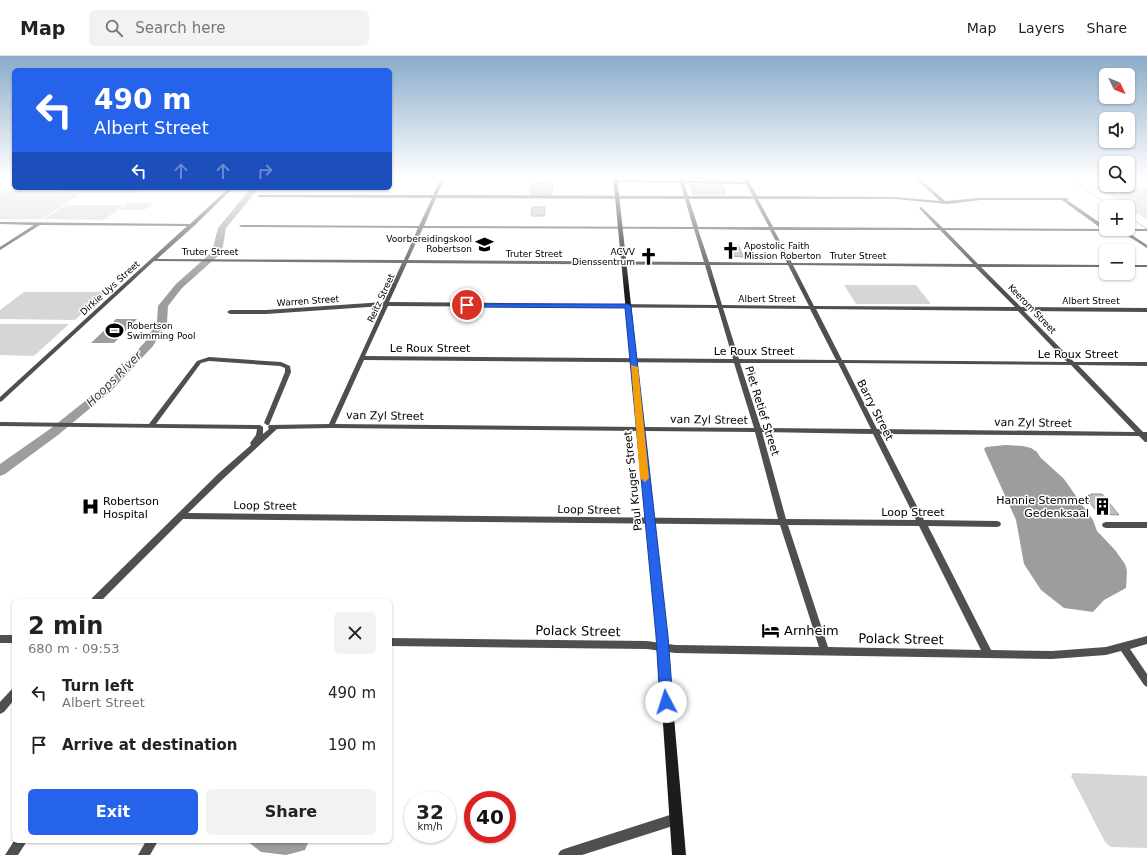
<!DOCTYPE html>
<meta charset="utf-8">
<style>
:root{--surface:#fff;--page:#f2f2f2;--text:#222;--muted:#767676;--line:#e0e0e0;--accent:#2563eb}
body{margin:0;font-family:"DejaVu Sans",sans-serif;background:var(--page);color:var(--text);height:100vh;display:flex;flex-direction:column;font-size:15px;white-space:nowrap}
*{box-sizing:border-box;margin:0}
p{font-size:13px;color:var(--muted)}
.icon{flex:none;width:22px;height:22px;fill:none;stroke:currentColor;stroke-width:2;stroke-linecap:round;stroke-linejoin:round}
.map{position:relative;flex:1;overflow:hidden}
.sheet{position:absolute;left:12px;top:543px;width:380px;height:244px;display:flex;flex-direction:column;background:var(--surface);border-radius:6px;box-shadow:0 1px 3px #0004}
.sheet>*{flex:none}
.guide{position:absolute;left:12px;top:12px;width:380px;height:122px;border-radius:6px;box-shadow:0 1px 3px #0004;background:#2563eb;color:#fff;overflow:hidden}
.needle{width:26px;rotate:133deg}
.controls{position:absolute;left:1099px;top:12px;display:grid;gap:8px}
.controls a{display:grid;place-items:center;width:36px;height:36px;border-radius:6px;background:var(--surface);box-shadow:0 1px 3px #0004;font-size:20px}
.speed{position:absolute;left:404px;top:735px;display:flex;gap:8px;font-size:20px;font-weight:700;text-align:center}
.speed>*{display:grid;place-content:center;width:52px;height:52px;border-radius:50%;background:var(--surface);box-shadow:0 1px 3px #0004;line-height:1}
.speed small{font-size:10px;font-weight:400}
.speed .limit{border:6px solid #d22;background:#fff;color:#111}
.pin{position:absolute;display:grid;place-items:center;width:34px;height:34px;color:#fff;margin:-17px;border:2px solid #fff;border-radius:50%;box-shadow:0 1px 4px #0007}
.me{position:absolute;width:44px;margin:-22px;rotate:355deg;stroke-linejoin:round;filter:drop-shadow(0 0 3px #0008)}
.turn{display:flex;align-items:center;gap:14px;height:84px;padding:0 16px;font-size:18px}
.turn .icon{width:52px;height:52px;stroke-width:2.5}
.turn b{display:block;font-size:28px;line-height:34px}
.lanes{display:flex;align-items:center;height:38px;padding:0 16px;background:#0003;justify-content:center;gap:20px;direction:ltr}
.lanes .off{opacity:.35}
.round{display:grid;place-items:center;flex:none;width:42px;height:42px;border-radius:6px;background:var(--page)}
.summary{display:flex;align-items:center;justify-content:space-between;height:68px;padding:0 16px}
h1{font-size:24px;font-weight:800;line-height:30px}
.action{display:flex;gap:8px;margin-top:auto;padding:8px 16px}
.action a{flex:1;height:46px;border-radius:6px;background:var(--accent);color:#fff;font-size:16px;font-weight:800;line-height:46px;text-align:center}
.action a+a{background:var(--page);color:var(--text)}
ul{padding:0;list-style:none}
li{display:flex;align-items:center;gap:12px;height:52px;padding:0 16px}
li div{flex:1}
li b{display:block;font-size:15px}
li em{font-style:normal}
header{display:flex;align-items:center;gap:24px;box-sizing:border-box;height:56px;padding:0 20px;background:var(--surface);border-bottom:1px solid var(--line)}
header strong{font-size:19px}
nav{display:flex;gap:22px;margin-inline-start:auto;font-size:14px}
.search{width:280px;height:36px;background:var(--page);display:flex;align-items:center;gap:10px;box-sizing:border-box;padding:0 14px;border-radius:6px;color:var(--muted);font-size:15px}
.map>svg:first-child{display:block}
.green{fill:#d6d6d6}
.water{fill:#9d9d9d}
.lines{fill:none;stroke-linecap:round;stroke-linejoin:round}
.stream{stroke:#9d9d9d;stroke-width:1}
.river{fill:#9d9d9d;fill-rule:evenodd}
.building{fill:#bfbfbf;stroke:#939393}
.street{fill:#4f4f4f;fill-rule:evenodd}
.secondary{fill:#1c1c1c;fill-rule:evenodd}
.route{fill:#2563eb;stroke:#184099}
.slow{fill:#f59e0b}
.labels{text-anchor:middle;dominant-baseline:central;stroke-width:3;stroke-linejoin:round;paint-order:stroke}
.far-poi-label{font-size:9px;fill:#000;stroke:#fff;text-anchor:end}
.far-street-label{font-size:9px;fill:#000;stroke:#fff}
.street-label{font-size:11px;fill:#000;stroke:#fff}
.poi-label{font-size:11px;fill:#000;stroke:#fff;text-anchor:end}
.water-label{font-size:12px;font-style:italic;fill:#3e3e3e;stroke:#fff}
.near-poi-label{font-size:13px;fill:#000;stroke:#fff;text-anchor:start}
.near-street-label{font-size:13px;fill:#000;stroke:#fff}
</style>
<header>
<strong>Map</strong>
<div class="search"><svg class="icon" aria-label="search" viewBox="0 0 24 24"><circle cx="10" cy="10" r="6"/><path d="M15 15l6 6"/></svg>Search here</div>
<nav><a>Map</a><a>Layers</a><a>Share</a></nav>
</header>
<div class="map">
<svg width="1147" height="799" viewBox="0 0 1147 799">
<rect width="100%" height="100%" fill="#fff"/>
<path class="green" d="M687 120H739L742 125 688 124Z
M1094 130 1147 133V164Z
M59 132H154L130 137H82L41 163H0V136L2 135H58L71 137 62 135Z
M128 147H153L144 154H119Z
M66 149H124L104 164 43 163Z
M844 229H916L931 248H856Z
M24 236H106L75 264 0 263V254Z
M0 268H69L34 300 0 299Z
M1073 717 1147 720V792L1111 791 1105 786 1071 720Z"/>
<path class="water" d="M116 263H137L114 287H91Z
M1005 389 1023 390 1031 392 1037 396 1040 401 1064 423 1093 464 1097 475 1115 494 1125 508 1127 515 1126 532 1104 544 1093 556 1064 552 1041 534 1024 508 1016 464 984 393 986 391Z
M247 785H309L305 794 286 799 261 796Z"/>
<g class="lines">
<path class="stream" d="M1069 120 1084 133 1112 151
M1128 160 1147 173"/>
<path class="river" d="M1128 120 1147 121V125L1129 121Z
M251 132H259L226 172 223 190 219 199 182 232 168 250 167 266 153 290 112 334 58 379 5 418 0 420V408L50 373 104 330 145 286 157 266 158 250 176 228 212 196 218 172Z"/>
</g>
<path class="building" d="M532 127 553 128 552 138H530Z
M690 129H722L726 136 724 137 725 138H693Z
M532 151H545L544 160H531Z
M727 190H739L743 201 731 200Z
M1091 438H1102L1119 459 1099 458 1086 442H1091L1088 439H1092Z"/>
<g class="lines">
<path class="street" d="M442 120H446L437 139 684 140 680 127 616 126 614 125 616 124 680 125 678 120H682L683 125 745 126 742 120H746L757 140 895 141 940 145 913 120H917L945 145 980 142H1067L1069 143 1067 144 1106 171V173H1147V175H1126L1147 189V192L1120 175 945 174 978 208 1106 209V211H981L1021 251 1147 252V256L1024 255 1074 306H1147V310L1078 309 1143 376H1147V386H1145L1139 380 880 378 924 464 997 465 1000 466 1001 468 1000 470 997 471 928 470 991 594 1052 595 1106 591 1147 580V588L1130 593 1147 618V631L1144 629 1121 595 1106 599 1052 603 675 597 647 593 390 590V582L647 585 675 589 819 591 780 469 183 463 101 545H91L92 542 219 417 251 389 250 387 256 379 257 373 0 370V366L149 368 197 305 209 301 281 306 290 310 291 316 269 369H267L264 367 285 316V312L280 310 209 305 201 307 156 368 260 369 263 371V378L269 373 268 371 269 369H271L329 368 383 250 266 258H230L227 256 230 254H266L384 246 402 207 154 205 2 345 0 346V341L187 170 40 169 0 194V191L34 169 0 168V166L190 168 229 132H233L194 170 157 203 404 204 418 172 241 171 239 170 241 169 419 170 432 142 259 141 257 140 259 139H433ZM684 127 746 128 753 140H688ZM436 142 685 143 693 171 424 170ZM689 143H754L769 171H698ZM758 143H895L948 148 980 144H1062L1102 173 943 172 921 151 919 152 920 153 938 172 773 171ZM423 172 694 173 704 206 408 204ZM698 173 770 174 787 207 709 206ZM774 174H940L973 208 792 207ZM407 207 705 209 717 249 389 246ZM710 209H788L809 250 722 249ZM793 209 975 211 1015 251 814 250ZM388 250 718 252 733 303 365 300ZM723 252 810 253 836 304 739 303ZM816 253 1018 255 1067 306 842 304ZM364 304 734 307 754 372 335 368ZM740 307H838L871 373 761 372ZM844 307 1071 309 1135 376 877 373ZM331 372 755 376 778 463 188 457 225 421 277 373ZM762 376 873 378 916 464 786 463ZM788 469 919 470 981 594 828 591Z
M1128 209H1147V211H1128Z
M1106 466H1147V472H1106L1103 471 1102 469 1103 467Z
M0 579H14V587H0Z
M14 632V644L4 656 0 658V646L11 634Z
M676 757 680 759 682 763 680 767 676 769 582 799H558L560 795 564 793Z
M14 785H27L18 799H5Z
M146 785H158L150 799H138Z"/>
<path class="secondary" d="M613 120H617L667 580 686 799H672L657 580Z"/>
</g>
<linearGradient id="sky" x2="0" y2="1"><stop stop-color="#8aabca"/><stop offset="0.52" stop-color="#fff"/><stop offset="1" stop-color="#fff" stop-opacity="0"/></linearGradient>
<rect width="1147" height="232" fill="url(#sky)"/>
<path class="route" d="M464 248H628L631 250 668 580 673 646 671 650 666 652 662 650 660 646 656 580 625 252 467 251 463 249Z"/>
<path class="slow" d="M631 309 638 311 649 422 645 426 640 422Z"/>
<defs>
<symbol id="school-bare" viewBox="-9 -9 18 18"><path d="M0-5L7-2L0 1L-7-2ZM-4 1L0 2.5L4 1V4Q0 6-4 4Z" fill="#000" stroke="#fff" stroke-width="2.5" paint-order="stroke"/></symbol>
<symbol id="church-bare" viewBox="-9 -9 18 18"><path d="M-1.2-6h2.4v3.5h3.3v2.4h-3.3V6h-2.4V-.1h-3.3v-2.4h3.3Z" fill="#000" stroke="#fff" stroke-width="2.5" paint-order="stroke"/></symbol>
<symbol id="stadium-bare" viewBox="-9 -9 18 18"><path d="M0-5a6.5 5 0 1 0 0 10a6.5 5 0 1 0 0-10ZM-3.5-1.8h7v3.6h-7Z" fill="#000" stroke="#fff" stroke-width="2.5" paint-order="stroke"/></symbol>
<symbol id="building-bare" viewBox="-9 -9 18 18"><path d="M-4-6H4V6H1V3H-1V6H-4ZM-2.5-4.3h1.7v1.8h-1.7ZM.8-4.3h1.7v1.8H.8ZM-2.5-1h1.7V.8h-1.7ZM.8-1h1.7V.8H.8Z" fill="#000" stroke="#fff" stroke-width="2.5" paint-order="stroke"/></symbol>
<symbol id="hospital-bare" viewBox="-9 -9 18 18"><path d="M-5-5h3v3.5h4V-5h3V5h-3V1.5h-4V5h-3Z" fill="#000" stroke="#fff" stroke-width="2.5" paint-order="stroke"/></symbol>
<symbol id="hotel-bare" viewBox="-9 -9 18 18"><path d="M-6-4.5h1.5V1H6V5H4.5V3h-9V5H-6ZM-4 0a1.8 1.8 0 1 1 3.6 0ZM.5 0V-2.5h3Q6-2.5 6 0Z" fill="#000" stroke="#fff" stroke-width="2.5" paint-order="stroke"/></symbol>
</defs>
<g fill-rule="evenodd">
<use href="#school-bare" x="472" y="176" width="25" height="25"/>
<use href="#church-bare" x="718" y="182" width="25" height="25"/>
<use href="#church-bare" x="636" y="188" width="25" height="25"/>
<use href="#stadium-bare" x="102" y="262" width="25" height="25"/>
<use href="#building-bare" x="1090" y="438" width="25" height="25"/>
<use href="#hospital-bare" x="78" y="438" width="25" height="25"/>
<use href="#hotel-bare" x="758" y="562" width="25" height="25"/>
</g>
<g class="labels">
<g class="far-poi-label">
<text x="472" y="183">Voorbereidingskool<tspan x="472" dy="10">Robertson</tspan></text>
<text x="744" y="190" text-anchor="start">Apostolic Faith<tspan x="744" dy="10">Mission Roberton</tspan></text>
<text x="635" y="196">ACVV<tspan x="635" dy="10">Dienssentrum</tspan></text>
<text x="127" y="270" text-anchor="start">Robertson<tspan x="127" dy="10">Swimming Pool</tspan></text>
</g>
<g class="far-street-label">
<text x="210" y="196">Truter Street</text>
<text x="534" y="198">Truter Street</text>
<text x="858" y="200">Truter Street</text>
<text transform="translate(110 232) rotate(-42)">Dirkie Uys Street</text>
<text transform="translate(381 242) rotate(-65)">Reitz Street</text>
<text x="767" y="243">Albert Street</text>
<text transform="translate(308 245) rotate(-4)">Warren Street</text>
<text x="1091" y="245">Albert Street</text>
<text transform="translate(1032 253) rotate(46)">Keerom Street</text>
</g>
<g class="street-label">
<text x="430" y="292">Le Roux Street</text>
<text x="754" y="295">Le Roux Street</text>
<text x="1078" y="298">Le Roux Street</text>
<text transform="translate(875 354) rotate(63)">Barry Street</text>
<text transform="translate(762 355) rotate(73)">Piet Retief Street</text>
<text transform="translate(385 360) rotate(1)">van Zyl Street</text>
<text transform="translate(709 364) rotate(1)">van Zyl Street</text>
<text transform="translate(1033 367) rotate(1)">van Zyl Street</text>
<text transform="translate(633 425) rotate(-96)">Paul Kruger Street</text>
<text transform="translate(265 450) rotate(1)">Loop Street</text>
<text transform="translate(589 454) rotate(1)">Loop Street</text>
<text x="913" y="456">Loop Street</text>
</g>
<g class="poi-label">
<text x="1089" y="444">Hannie Stemmet<tspan x="1089" dy="13">Gedenksaal</tspan></text>
<text x="103" y="445" text-anchor="start">Robertson<tspan x="103" dy="13">Hospital</tspan></text>
</g>
<g class="water-label">
<text transform="translate(114 323) rotate(-45)">Hoops River</text>
</g>
<g class="near-poi-label">
<text x="784" y="574">Arnheim</text>
</g>
<g class="near-street-label">
<text transform="translate(578 575) rotate(1)">Polack Street</text>
<text transform="translate(901 583) rotate(1)">Polack Street</text>
</g>
</g>
</svg>
<div class="controls">
<a><svg class="needle" viewBox="-14 -14 28 28"><path d="M0-13l5 13h-10z" fill="#e53935"/><path d="M0 13l5-13h-10z" fill="#767676"/></svg></a>
<a><svg class="icon" aria-label="sound" viewBox="0 0 24 24"><path d="M4 9h4l5-4v14l-5-4H4zM17 9q2 3 0 6"/></svg></a>
<a><svg class="icon" aria-label="search" viewBox="0 0 24 24"><circle cx="10" cy="10" r="6"/><path d="M15 15l6 6"/></svg></a>
<a>+</a>
<a>−</a>
</div>
<div class="speed"><div>32<small>km/h</small></div><div class="limit">40</div></div>
<div class="pin" style="left:467px;top:249px;background:#d93025"><svg class="icon" aria-label="arrive" viewBox="0 0 24 24"><path d="M6 21V4h12l-3 4 3 4H6"/></svg></div>
<svg class="me" style="left:666px;top:646px" viewBox="-20 -20 40 40"><circle r="19" fill="#fff"/><path d="M0-13L10 11 0 6-10 11z" fill="#2563eb"/></svg>
<div class="guide">
<div class="turn"><svg class="icon" aria-label="left" viewBox="0 0 24 24"><path d="M17 20v-9H6M10 6l-5 5 5 5"/></svg><div><b>490 m</b>Albert Street</div></div>
<div class="lanes"><svg class="icon" aria-label="left" viewBox="0 0 24 24"><path d="M17 20v-9H6M10 6l-5 5 5 5"/></svg><svg class="icon off" aria-label="ahead" viewBox="0 0 24 24"><path d="M12 20V5M6 11l6-6 6 6"/></svg><svg class="icon off" aria-label="ahead" viewBox="0 0 24 24"><path d="M12 20V5M6 11l6-6 6 6"/></svg><svg class="icon off" aria-label="right" viewBox="0 0 24 24"><path d="M7 20v-9h11M14 6l5 5-5 5"/></svg></div>
</div>
<section class="sheet">
<div class="summary"><div><h1>2 min</h1><p>680 m · 09:53</p></div><a class="round"><svg class="icon" aria-label="close" viewBox="0 0 24 24"><path d="M6 6l12 12M18 6L6 18"/></svg></a></div>
<ul>
<li><svg class="icon" aria-label="left" viewBox="0 0 24 24"><path d="M17 20v-9H6M10 6l-5 5 5 5"/></svg><div><b>Turn left</b><p>Albert Street</p></div><em>490 m</em></li>
<li><svg class="icon" aria-label="arrive" viewBox="0 0 24 24"><path d="M6 21V4h12l-3 4 3 4H6"/></svg><div><b>Arrive at destination</b></div><em>190 m</em></li>
</ul>
<div class="action"><a>Exit</a><a>Share</a></div>
</section>
</div>
